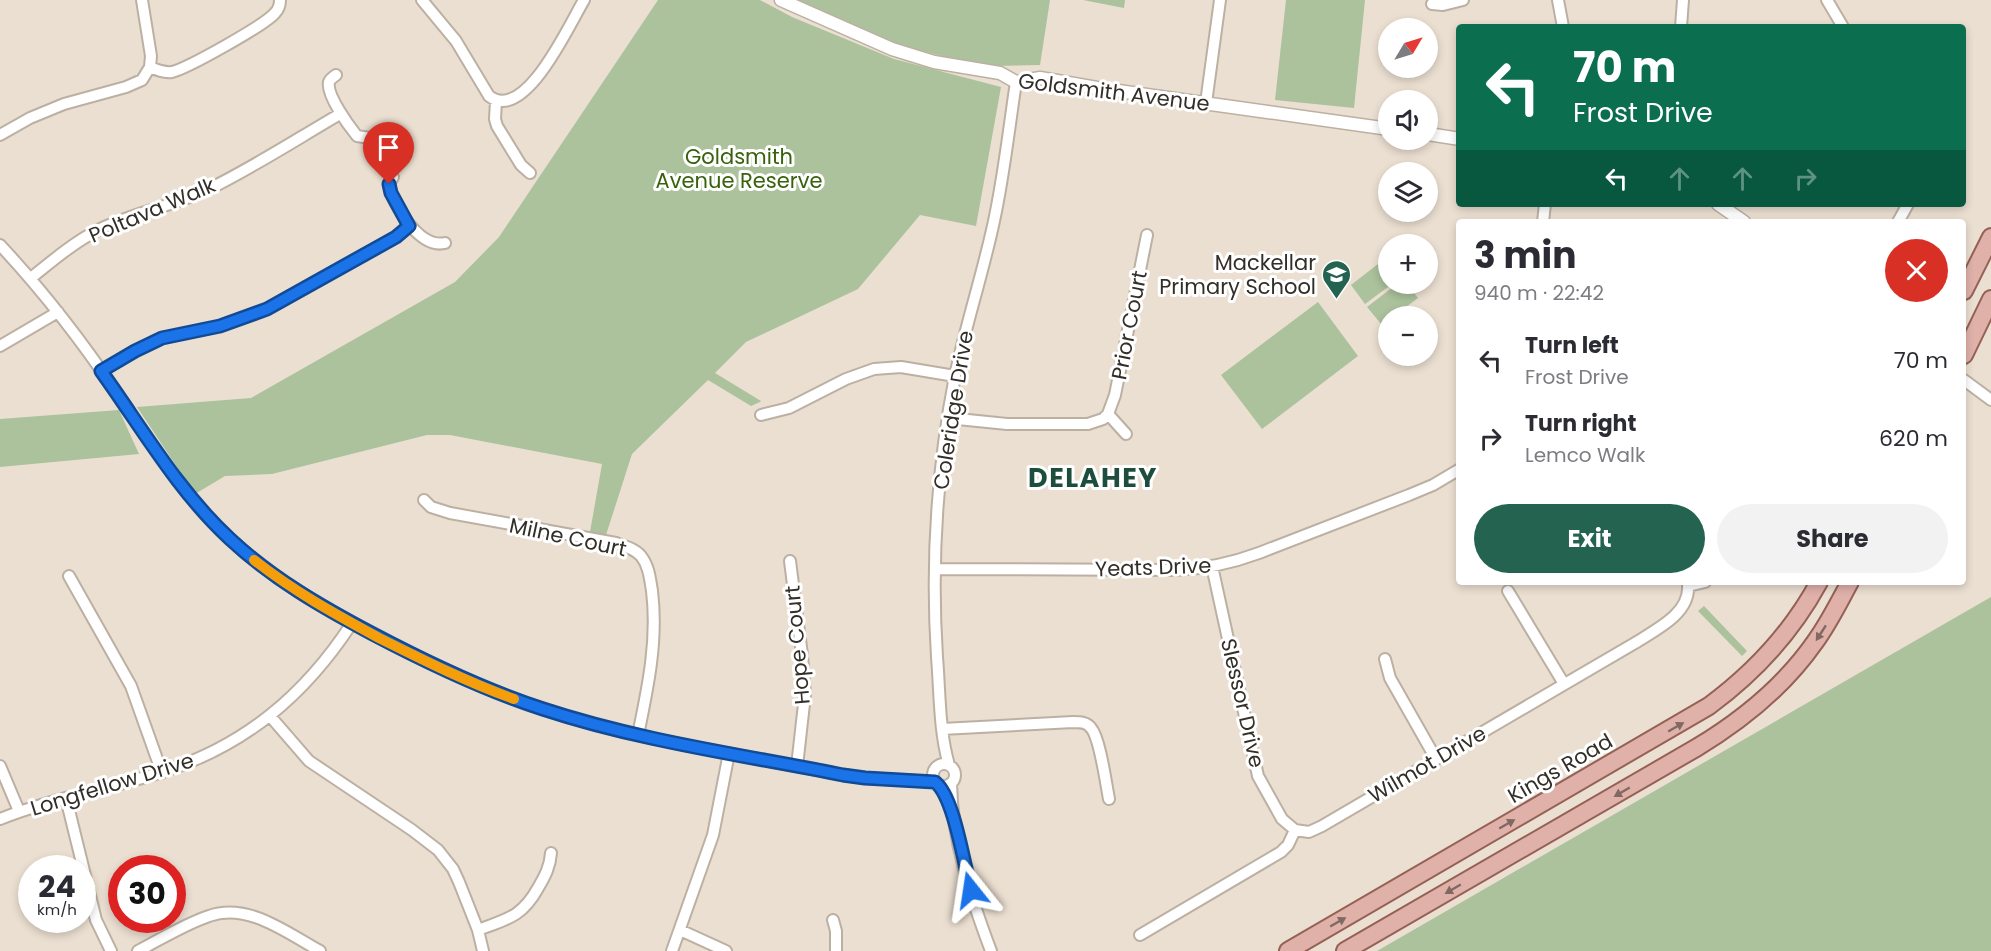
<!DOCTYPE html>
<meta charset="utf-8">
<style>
:root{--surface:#fff;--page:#f2f2f3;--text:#2b2b33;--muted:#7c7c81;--accent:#24634f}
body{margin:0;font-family:Poppins,sans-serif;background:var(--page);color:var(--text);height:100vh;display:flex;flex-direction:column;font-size:22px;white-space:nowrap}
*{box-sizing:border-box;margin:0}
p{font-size:20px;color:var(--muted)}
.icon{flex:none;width:33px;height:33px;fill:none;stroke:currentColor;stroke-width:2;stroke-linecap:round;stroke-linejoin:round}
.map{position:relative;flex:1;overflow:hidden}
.drawer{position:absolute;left:1456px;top:219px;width:510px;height:366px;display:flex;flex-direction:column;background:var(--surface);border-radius:6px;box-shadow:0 3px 9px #0003}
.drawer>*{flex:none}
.top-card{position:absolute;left:1456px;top:24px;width:510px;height:183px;border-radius:6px;box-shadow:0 3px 9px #0003;background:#0b6e4f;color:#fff;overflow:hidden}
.needle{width:39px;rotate:52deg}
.tools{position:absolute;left:1378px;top:18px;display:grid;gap:12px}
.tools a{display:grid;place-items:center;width:60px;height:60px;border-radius:50%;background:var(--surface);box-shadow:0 3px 9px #0003;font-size:30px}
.speed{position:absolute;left:18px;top:855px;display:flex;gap:12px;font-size:30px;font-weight:700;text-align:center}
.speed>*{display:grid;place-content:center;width:78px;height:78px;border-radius:50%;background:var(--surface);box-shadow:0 3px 9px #0003;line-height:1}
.speed small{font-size:15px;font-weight:400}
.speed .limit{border:9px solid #d22;background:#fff;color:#111}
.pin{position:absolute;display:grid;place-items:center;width:51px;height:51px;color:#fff;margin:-62px -26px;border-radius:50% 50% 50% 0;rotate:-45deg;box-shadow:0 0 6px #0007}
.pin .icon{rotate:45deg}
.me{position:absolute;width:66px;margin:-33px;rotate:345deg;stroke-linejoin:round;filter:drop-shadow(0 0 4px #0008)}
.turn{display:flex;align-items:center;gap:21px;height:126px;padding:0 18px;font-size:27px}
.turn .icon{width:78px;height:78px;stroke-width:2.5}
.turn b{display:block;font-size:42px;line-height:51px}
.lanes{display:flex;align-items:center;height:57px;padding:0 18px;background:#0003;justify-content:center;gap:30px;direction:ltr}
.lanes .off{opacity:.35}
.round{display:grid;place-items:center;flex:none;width:63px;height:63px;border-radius:32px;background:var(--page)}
.headline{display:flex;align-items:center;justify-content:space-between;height:102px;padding:0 18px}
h1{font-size:36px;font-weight:700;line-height:45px}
.primary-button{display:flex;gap:12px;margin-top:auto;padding:12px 18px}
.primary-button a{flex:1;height:69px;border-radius:36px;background:var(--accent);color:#fff;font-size:24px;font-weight:700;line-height:69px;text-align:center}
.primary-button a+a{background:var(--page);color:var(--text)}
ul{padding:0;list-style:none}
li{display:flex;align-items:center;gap:18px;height:78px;padding:0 18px}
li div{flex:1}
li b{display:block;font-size:22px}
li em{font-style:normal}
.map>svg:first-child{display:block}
.green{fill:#abc29c}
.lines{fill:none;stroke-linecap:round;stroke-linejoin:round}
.minor-casing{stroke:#bcb0a3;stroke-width:14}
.tertiary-casing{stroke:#bcb0a3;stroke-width:15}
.primary-casing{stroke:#956156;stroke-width:20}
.minor{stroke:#fff;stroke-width:10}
.tertiary{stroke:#fff;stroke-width:12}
.primary{stroke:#dfb1a9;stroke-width:16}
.oneway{fill:#806962}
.route-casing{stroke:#114b97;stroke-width:15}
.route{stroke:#1a73e8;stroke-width:10}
.slow{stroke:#f59e0b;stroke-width:10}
.labels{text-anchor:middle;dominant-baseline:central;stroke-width:6;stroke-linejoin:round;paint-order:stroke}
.street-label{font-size:21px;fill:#322e28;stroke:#fff}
.park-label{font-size:21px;fill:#38620c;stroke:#fff}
.poi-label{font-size:21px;fill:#322e28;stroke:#fff;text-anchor:end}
.district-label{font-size:27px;font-weight:bold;letter-spacing:1.5px;fill:#1c4d3d;stroke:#fff}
</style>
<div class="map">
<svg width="1991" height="951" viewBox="0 0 1991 951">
<rect width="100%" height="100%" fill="#ebdfd1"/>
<path class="green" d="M658 0H760L792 17 894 59 1001 87 976 226 920 215 858 289 746 342 715 373 761 401 760 402 751 406 708 380 632 454 606 535 590 532 602 464 450 435H427L272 474 225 476 195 494 137 407 251 398 455 282 499 237Z
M795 0H1050L1040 65 991 66 946 57 891 43Z
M1083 0H1125L1124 8Z
M1286 0H1365L1354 108 1275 100Z
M1387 257 1389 260V284H1392L1365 304 1351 285Z
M1397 284H1407L1418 298 1394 316H1389V320L1382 325 1367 307Z
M1318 302 1358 356 1262 429 1221 375Z
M119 410 139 454 0 467V419Z
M1991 597V951H1377Z
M1704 606 1747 651 1742 656 1698 611Z"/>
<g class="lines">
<defs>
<path id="minor" d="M422 0 456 41 489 96C525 124 570 23 584 0
M1558 0 1563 27
M1827 0 1843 27
M1432 4 1443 5 1463 0
M1681 27 1683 0
M150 67C157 70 164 73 172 72 188 68 265 25 275 13 279 9 280 5 280 0
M336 75C333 77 330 79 329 82 326 95 349 126 357 136L370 138
M496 101 495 119 497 126 521 165 530 173
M1206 103 1220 0
M0 135 30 118 64 104 126 87 142 80 150 67 151 56 142 0
M393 177 389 184C392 205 420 249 445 243
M1543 222 1545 204
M1898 222 1908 204
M0 245C43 291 81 340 116 392 146 435 174 480 209 518 256 568 311 602 370 633 426 662 483 689 542 709 640 741 743 755 843 775L865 778 935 782
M31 278C52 261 73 243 98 230 133 213 173 206 209 189 254 167 297 139 340 114
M0 346 58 312
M101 371 135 351 162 338 220 326 267 309 396 237 409 226
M1964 380 1991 400
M1108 414 1126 434
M761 415 789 408 846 379 874 369 901 367 955 376
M948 418 1007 424H1088L1103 419 1108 414 1115 395 1147 235
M424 500 431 507 450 513 616 543C625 546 635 549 641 556 649 566 650 579 652 591 658 640 648 687 638 735
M790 561 802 655 805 695 797 766
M1212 566 1258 776 1282 819 1295 830
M935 569 1176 570C1205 569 1232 563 1259 553L1409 495 1433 485 1460 469
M69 576 131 686 162 773
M1508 591 1564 684
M1385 659 1390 678 1436 759
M270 716 309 761 412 830 438 850 453 869 459 882 478 930 483 951
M942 729 1073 722C1080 722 1087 722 1091 728 1100 738 1106 784 1109 799
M933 775a11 11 0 1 1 22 0a11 11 0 1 1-22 0Z
M949 765C939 731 940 693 937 657 931 564 937 468 955 376 966 324 983 273 994 221 1004 175 1009 128 1016 82
M0 766 19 811
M951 783C952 840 971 898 991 951
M66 798 96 920 111 951
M0 819C53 798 109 789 162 772 245 746 305 695 352 623
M833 920 836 931V951
M478 930C507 919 522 917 538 888 545 876 550 867 551 853
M680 930 726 951
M1140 935 1281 852 1288 845 1295 830 1309 832 1322 826 1635 643C1655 630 1690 614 1688 586L1705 582
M138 951C161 939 185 924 209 916 248 902 287 933 320 951
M672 951 713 835 729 753"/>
<path id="tertiary" d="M781 0 892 49 934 62 1000 73 1016 82 1040 78 1097 88 1389 129
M1428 134 1460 139
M1718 204 1744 222"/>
<path id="primary" d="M1964 291 1991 237
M1964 355 1991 299
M1288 951 1709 706C1755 672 1792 632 1819 582
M1345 951 1696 748C1741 721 1785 685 1815 642 1829 623 1839 602 1850 582"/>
</defs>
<use href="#minor" class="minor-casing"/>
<use href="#tertiary" class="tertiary-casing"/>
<use href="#primary" class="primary-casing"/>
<use href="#minor" class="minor"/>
<use href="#tertiary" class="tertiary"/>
<use href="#primary" class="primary"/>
</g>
<defs><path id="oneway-solid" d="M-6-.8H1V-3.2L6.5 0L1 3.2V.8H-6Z" transform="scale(1.5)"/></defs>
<g class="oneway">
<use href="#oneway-solid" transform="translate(1821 633) rotate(123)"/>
<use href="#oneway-solid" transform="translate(1676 727) rotate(-30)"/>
<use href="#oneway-solid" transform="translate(1622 792) rotate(150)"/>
<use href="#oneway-solid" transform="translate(1507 824) rotate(-30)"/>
<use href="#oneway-solid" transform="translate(1453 889) rotate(150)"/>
<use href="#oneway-solid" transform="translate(1338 922) rotate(-30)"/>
</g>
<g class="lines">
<defs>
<path id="route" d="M389 184 391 193 409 226 396 237 267 309 220 326 162 338 135 351 101 371C142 428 178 491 230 539 273 579 322 607 373 634 428 663 484 690 543 709 640 741 743 755 843 775L865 778 935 782C954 796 964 865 971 890"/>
</defs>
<use href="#route" class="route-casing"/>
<use href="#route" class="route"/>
<path class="slow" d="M254 560C293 591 335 614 379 638 423 660 467 682 514 699"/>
</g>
<defs>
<symbol id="school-pin" viewBox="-11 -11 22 30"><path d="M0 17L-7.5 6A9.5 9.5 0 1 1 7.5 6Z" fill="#24634f" stroke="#fff"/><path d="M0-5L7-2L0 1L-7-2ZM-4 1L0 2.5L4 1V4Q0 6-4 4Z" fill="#fff"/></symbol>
</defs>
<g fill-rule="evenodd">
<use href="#school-pin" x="1320" y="258" width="33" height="45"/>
</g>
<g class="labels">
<g class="street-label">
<text transform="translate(1114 92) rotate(7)">Goldsmith Avenue</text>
<text transform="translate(152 210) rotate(-23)">Poltava Walk</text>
<text transform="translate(1129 325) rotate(-79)">Prior Court</text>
<text transform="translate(953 410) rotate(-81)">Coleridge Drive</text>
<text transform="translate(568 537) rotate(12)">Milne Court</text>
<text transform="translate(1153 567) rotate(-2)">Yeats Drive</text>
<text transform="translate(797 645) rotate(-95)">Hope Court</text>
<text transform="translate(1243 703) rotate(77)">Slessor Drive</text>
<text transform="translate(1427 764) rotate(-30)">Wilmot Drive</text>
<text transform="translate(1560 768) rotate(-30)">Kings Road</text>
<text transform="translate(112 784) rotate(-17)">Longfellow Drive</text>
</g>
<g class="park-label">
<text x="739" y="156">Goldsmith<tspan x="739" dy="24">Avenue Reserve</tspan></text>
</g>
<g class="poi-label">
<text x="1316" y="262">Mackellar<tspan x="1316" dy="24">Primary School</tspan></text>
</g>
<g class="district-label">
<text x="1093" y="477">DELAHEY</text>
</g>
</g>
</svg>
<div class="tools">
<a><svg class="needle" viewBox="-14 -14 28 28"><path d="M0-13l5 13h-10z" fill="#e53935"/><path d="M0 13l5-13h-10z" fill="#7c7c81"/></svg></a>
<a><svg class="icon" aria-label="sound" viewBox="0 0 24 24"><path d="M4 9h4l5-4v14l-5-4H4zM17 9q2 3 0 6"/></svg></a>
<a><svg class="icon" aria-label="layers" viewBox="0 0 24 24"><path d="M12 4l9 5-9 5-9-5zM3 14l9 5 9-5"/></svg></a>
<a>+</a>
<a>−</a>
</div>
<div class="speed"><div>24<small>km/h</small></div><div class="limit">30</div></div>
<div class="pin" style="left:389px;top:184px;background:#d93025"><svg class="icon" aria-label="arrive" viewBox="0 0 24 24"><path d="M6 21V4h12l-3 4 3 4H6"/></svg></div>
<svg class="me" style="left:971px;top:890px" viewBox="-20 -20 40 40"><path d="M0-17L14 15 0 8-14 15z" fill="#1a73e8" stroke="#fff" stroke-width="4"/></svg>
<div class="top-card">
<div class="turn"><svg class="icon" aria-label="left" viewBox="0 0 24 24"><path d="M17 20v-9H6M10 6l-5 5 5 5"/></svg><div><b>70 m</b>Frost Drive</div></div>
<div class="lanes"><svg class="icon" aria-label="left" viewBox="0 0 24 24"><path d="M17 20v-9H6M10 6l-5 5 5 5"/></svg><svg class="icon off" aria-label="ahead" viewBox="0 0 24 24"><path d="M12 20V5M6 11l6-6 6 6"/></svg><svg class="icon off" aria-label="ahead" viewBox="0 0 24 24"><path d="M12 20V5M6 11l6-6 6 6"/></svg><svg class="icon off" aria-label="right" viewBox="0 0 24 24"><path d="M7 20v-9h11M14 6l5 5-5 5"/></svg></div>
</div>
<section class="drawer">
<div class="headline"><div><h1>3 min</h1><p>940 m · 22:42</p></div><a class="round" style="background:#d93025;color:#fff"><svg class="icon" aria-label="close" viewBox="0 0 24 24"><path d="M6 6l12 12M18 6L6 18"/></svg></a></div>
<ul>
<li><svg class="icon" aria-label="left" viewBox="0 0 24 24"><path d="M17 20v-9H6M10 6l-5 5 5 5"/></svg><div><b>Turn left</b><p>Frost Drive</p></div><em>70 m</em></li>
<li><svg class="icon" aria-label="right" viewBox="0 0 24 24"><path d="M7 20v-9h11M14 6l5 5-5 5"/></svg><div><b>Turn right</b><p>Lemco Walk</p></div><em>620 m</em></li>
</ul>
<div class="primary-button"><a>Exit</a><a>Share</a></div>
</section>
</div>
